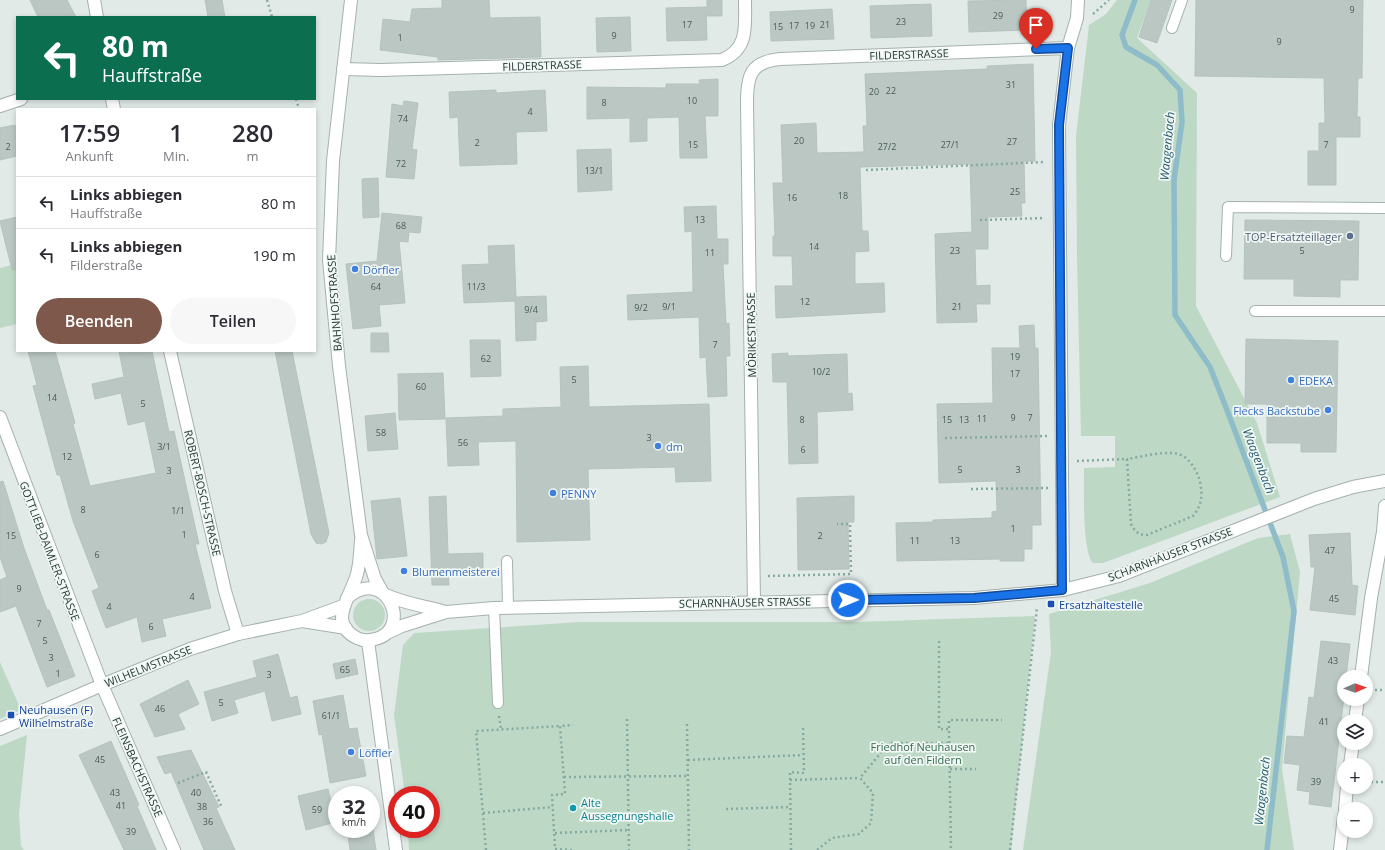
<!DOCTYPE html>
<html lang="de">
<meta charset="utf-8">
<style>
:root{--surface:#fff;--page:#f7f7f7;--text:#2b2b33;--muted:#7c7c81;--line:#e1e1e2;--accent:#7d584b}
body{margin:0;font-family:"Open Sans",sans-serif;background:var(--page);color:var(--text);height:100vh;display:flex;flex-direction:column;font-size:15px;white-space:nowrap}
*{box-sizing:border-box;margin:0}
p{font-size:13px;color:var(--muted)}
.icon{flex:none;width:22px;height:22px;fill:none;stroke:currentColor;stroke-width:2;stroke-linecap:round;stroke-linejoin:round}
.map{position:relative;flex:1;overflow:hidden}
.details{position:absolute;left:16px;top:108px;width:300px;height:244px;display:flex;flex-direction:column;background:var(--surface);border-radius:0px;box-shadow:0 2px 6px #0003}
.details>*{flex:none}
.banner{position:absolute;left:16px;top:16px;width:300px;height:84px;border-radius:0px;box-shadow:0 2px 6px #0003;background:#0b6e4f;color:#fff;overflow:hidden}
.needle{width:26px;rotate:88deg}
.buttons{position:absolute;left:1337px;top:670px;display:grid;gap:8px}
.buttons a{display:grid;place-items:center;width:36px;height:36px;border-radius:50%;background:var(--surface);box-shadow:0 2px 6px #0003;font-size:20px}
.speed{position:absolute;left:328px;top:786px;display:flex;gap:8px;font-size:20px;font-weight:700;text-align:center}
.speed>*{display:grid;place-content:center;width:52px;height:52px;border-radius:50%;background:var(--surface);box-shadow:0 2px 6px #0003;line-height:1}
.speed small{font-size:10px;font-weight:400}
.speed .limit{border:6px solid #d22;background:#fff;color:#111}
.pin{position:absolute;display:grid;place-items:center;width:34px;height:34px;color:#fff;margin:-41px -17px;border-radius:50% 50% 50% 0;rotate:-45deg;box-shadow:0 0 4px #0007}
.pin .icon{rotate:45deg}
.me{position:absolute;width:44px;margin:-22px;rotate:89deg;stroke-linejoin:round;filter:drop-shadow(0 0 3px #0008)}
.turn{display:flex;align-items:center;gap:14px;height:84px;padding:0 20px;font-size:18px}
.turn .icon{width:52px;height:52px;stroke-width:2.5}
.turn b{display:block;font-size:28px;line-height:34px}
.eta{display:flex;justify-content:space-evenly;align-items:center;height:68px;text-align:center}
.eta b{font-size:24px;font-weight:600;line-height:28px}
.cta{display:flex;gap:8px;margin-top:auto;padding:8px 20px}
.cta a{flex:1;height:46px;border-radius:24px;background:var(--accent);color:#fff;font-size:16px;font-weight:600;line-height:46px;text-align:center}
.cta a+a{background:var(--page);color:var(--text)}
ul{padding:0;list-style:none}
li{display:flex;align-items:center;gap:12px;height:52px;padding:0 20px;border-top:1px solid var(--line)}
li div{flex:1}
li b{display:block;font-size:15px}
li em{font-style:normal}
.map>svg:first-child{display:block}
.green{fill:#bdd9c6}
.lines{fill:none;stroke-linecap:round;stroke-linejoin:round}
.stream{stroke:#8fbcc9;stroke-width:5.5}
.building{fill:#bac7c3;stroke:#b5c3be}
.service-casing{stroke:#a5b1ae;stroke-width:12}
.minor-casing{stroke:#a5b1ae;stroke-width:14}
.tertiary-casing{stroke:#a5b1ae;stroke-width:14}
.path{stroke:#85aaa1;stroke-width:2.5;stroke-dasharray:2 3;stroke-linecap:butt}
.service{stroke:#fff;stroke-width:10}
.minor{stroke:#fff;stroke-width:12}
.tertiary{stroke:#fff;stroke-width:12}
.route-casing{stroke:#114b97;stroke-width:10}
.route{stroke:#1a73e8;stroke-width:7}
.service-dot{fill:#5c6f8a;stroke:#f1f7f5;stroke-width:1.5}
.shop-dot{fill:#3f7fe0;stroke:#f1f7f5;stroke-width:1.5}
.transit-dot{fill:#1a4fb4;stroke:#f1f7f5;stroke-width:1.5}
.culture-dot{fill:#0f9aa8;stroke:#f1f7f5;stroke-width:1.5}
.labels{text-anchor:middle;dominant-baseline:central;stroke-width:3.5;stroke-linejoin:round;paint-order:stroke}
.number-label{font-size:9px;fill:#4a5c58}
.street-label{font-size:11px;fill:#243935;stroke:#f1f7f5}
.service-label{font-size:11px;fill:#4e5e75;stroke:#f1f7f5;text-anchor:end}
.shop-label{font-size:11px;fill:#366cbe;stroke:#f1f7f5;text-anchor:start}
.transit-label{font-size:11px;fill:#164399;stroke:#f1f7f5;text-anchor:start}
.park-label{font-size:11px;fill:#336b4d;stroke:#f1f7f5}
.culture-label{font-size:11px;fill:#0d838f;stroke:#f1f7f5;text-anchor:start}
.water-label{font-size:12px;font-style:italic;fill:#255c6d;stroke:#f1f7f5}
</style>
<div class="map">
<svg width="1385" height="850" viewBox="0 0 1385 850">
<rect width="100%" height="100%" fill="#e1eae7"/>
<path class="green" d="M1117 0H1151L1137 38 1197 93 1196 306 1257 423 1280 497 1103 563H1093C1082 553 1084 486 1084 468L1115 467V436H1081L1077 257 1076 136 1089 25 1106 14Z
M17 264V324L0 328V268Z
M1290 534 1300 572 1282 769 1294 850H1023L1051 652 1049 614 1150 583 1258 538Z
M353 615a16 16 0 1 1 32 0a16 16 0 1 1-32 0Z
M1035 616 1011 850H409L408 829H431V795H405L394 715 403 645 414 633 580 622H858Z
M0 662 21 710 0 719Z
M27 735 19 814 21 846 24 850H0V746Z"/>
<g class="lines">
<path class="stream" d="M1135 0 1122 35 1126 47 1157 65 1180 90 1182 122 1174 180 1175 315 1210 367 1225 405 1283 557 1294 611 1267 850"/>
</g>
<path class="building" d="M30 0H67L76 17H38Z
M205 0H222L225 17H208Z
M442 0H489L490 18 540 17 541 57 438 60V57L380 50 383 19 410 22 412 9 442 8Z
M707 0H722V16H707Z
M1026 0 1027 30 969 32 968 1Z
M1151 0H1172L1157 43 1139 37Z
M1196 0H1363L1362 78H1358L1357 117H1360V137H1336V185H1308V151H1319V123H1325L1324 78 1195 76Z
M931 4 932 36 871 38 870 6Z
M706 7 707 40 667 41 666 8Z
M832 9 834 39 771 41 770 12Z
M630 17 631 51 597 52 596 18Z
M1033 64 1035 161H1024L1025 203H1021L1022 216 988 217V249H975L976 286 990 285V304H976L977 322 937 323 935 234 972 232 970 164 860 167 862 231H868L869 251 855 252V284L884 283 885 312 776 318 775 286H793L792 256H773V236H775L773 183H783L781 125 816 123 817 153 864 152 863 126H867L865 74 987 69V66Z
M718 79V116H705L707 158H680L679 117 647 118V141L630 142V118L587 119V87L666 88V84H700L699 80Z
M496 90V93L545 90 547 131 516 132 517 164 460 166 458 117 450 118 449 92Z
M404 101 418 103 412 149 417 150 414 179 386 177 392 104 403 106Z
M15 125 17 135V156L0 160V128Z
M611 149 612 190 578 192 577 150Z
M378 178 379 217 363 218 362 179Z
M716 206 717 239H728V264H723L726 324 729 323 730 356H726L727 396 708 397 706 357 700 358 699 317 628 320 627 295 693 292 692 231 685 232 684 207Z
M382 213 422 217 420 233 409 232 408 242 399 241 405 303 379 305 381 326 353 329 346 264 377 261Z
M17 217V269L12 270 0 221Z
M1245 220 1359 221 1358 280H1340V297L1294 296V279H1244Z
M514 245 516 297 546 296 547 321 536 322V340L516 341 515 301 464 303 462 265 489 264 488 246Z
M1034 325 1035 348H1038L1041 525H1032V549H1024V561H1000V559L897 561 896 523 933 522V520L992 518V512L997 511 996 481 939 483 937 404 993 403 992 348H1020L1019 326Z
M371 333H388L389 352H371Z
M1246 339 1338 341 1336 452H1301V443H1267V404H1245Z
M470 340H500L501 376 471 377Z
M28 351H55L75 423 73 424 90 486 156 473 145 421 128 425 121 393 95 399 92 384 124 377 119 351H152L169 432 174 431 199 544H195L211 608 162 619 166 636 142 642 137 617 106 628 92 591 99 588 73 521 60 475H57L33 386 37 385Z
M275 351H292L329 533 326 542 321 544 316 543 311 534Z
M788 353V356L847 354 848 394 852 393 853 410 817 412 818 463 789 464 787 382H773L772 354Z
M588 366 589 407 709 404 711 481 676 482 675 467 588 469 590 540 517 542 516 441 478 442 479 465 448 466 446 418 503 416V409L561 407 560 367Z
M443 373 445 419 399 420 398 374Z
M395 413 398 449 368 451 365 416Z
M3 481 24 548 47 610H49L75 676 47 687 16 606 0 612V580L7 577 0 557V482Z
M446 496 448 554 483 553V571L448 572 449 585H432L429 497Z
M854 496V522H848L849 569 798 570 797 498Z
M400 498 407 556 377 559 371 501Z
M1350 533 1352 585 1358 586 1355 615 1310 610 1315 567H1311L1309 535Z
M1321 641 1350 644 1346 677H1344V697L1331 807 1309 804 1310 792 1297 790 1300 765 1284 763 1287 736 1304 737 1309 697 1314 698Z
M278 654 290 698 297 696 301 714 272 721 265 691 234 700 238 713 212 721 204 692 257 677 253 661Z
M355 659 358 674 336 679 333 664Z
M188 680 199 704 178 714 185 729 155 737 140 704Z
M343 695 349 729 357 728 366 776 330 783 322 734 319 735 313 701Z
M111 741 139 805 137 806 156 850H124L79 755Z
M191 750 219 807 216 808 235 850H204L171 772 165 774 157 757Z
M328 789 336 822 306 830 298 796Z
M347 829H373L376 850H350Z"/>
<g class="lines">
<defs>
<path id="service" d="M1172 28 1182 0
M1226 256 1228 207 1385 208
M1255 311H1385
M507 561 508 607
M494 608 498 703"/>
<path id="minor" d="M94 0 97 17
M343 69 381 70 722 60C749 49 745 26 745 0
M112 99 114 109
M0 106 21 99
M170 351 225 591 238 634
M0 417 102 685 174 850
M1063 590 1059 125 1068 48 1077 18 1078 0
M754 602 747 103C747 76 750 62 780 59L1068 48
M1361 677 1371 598 1383 532 1385 506
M1355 721 1358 699
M1350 765 1353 743
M1345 809 1347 787
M1340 850 1344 816"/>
<path id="tertiary" d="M351 0 333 161 329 260 339 366 361 535 375 579 383 593
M386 595C405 604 426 606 446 612
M347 598C386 564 414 630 375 639 369 641 363 641 357 638 326 623 352 595 357 574 360 563 360 551 361 540
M302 621 346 628
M387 633 402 626 446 612 494 608 974 598 1063 590 1119 576 1314 499 1353 487 1385 481
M368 641 396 850
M0 729 102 685 190 649 238 634 302 621 343 606"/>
</defs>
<use href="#service" class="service-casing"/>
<use href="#minor" class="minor-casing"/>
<use href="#tertiary" class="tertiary-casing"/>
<path class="path" d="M267 0 272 17
M1093 14 1109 0
M296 99 299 109
M866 170 1045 162
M980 220 1045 218
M945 438 1047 436
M1077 461 1127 459 1131 524C1135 532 1139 535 1147 535L1193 516C1197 511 1200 506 1201 499 1204 483 1193 454 1173 453 1158 452 1141 457 1127 459
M971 489 1048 488
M768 576 851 574 850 524H837
M939 641V729H949L951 850
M1370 690H1385
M499 716 501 729
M627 719 629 850
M687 724 689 850
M949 728V720H1002
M688 760 803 755
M950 769H976
M564 777 688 776
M790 780 860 778
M1366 782H1385
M178 783 206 772 222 808
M726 809 790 807
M483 813 553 807
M555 833 629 830
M486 850 476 731 560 726
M572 850 555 849 552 795 565 794 560 726 573 725
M791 850 790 772 804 773 803 725
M817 850 832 838 859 834 871 823 873 793 860 778 889 743H950
M1010 850 1037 608"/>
<use href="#service" class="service"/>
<use href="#minor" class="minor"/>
<use href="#tertiary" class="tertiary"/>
</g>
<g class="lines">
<defs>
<path id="route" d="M848 600 974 598 1062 590 1059 125 1068 48 1036 49"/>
</defs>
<use href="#route" class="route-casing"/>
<use href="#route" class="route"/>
</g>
<circle class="service-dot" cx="1350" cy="236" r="4"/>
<g class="shop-dot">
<circle cx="355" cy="269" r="4"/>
<circle cx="1291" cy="380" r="4"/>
<circle cx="1328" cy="410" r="4"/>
<circle cx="658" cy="446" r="4"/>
<circle cx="553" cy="493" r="4"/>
<circle cx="404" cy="571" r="4"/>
<circle cx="351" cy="752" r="4"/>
</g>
<g class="transit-dot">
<rect x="1047" y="600" width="8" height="8" rx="2"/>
<rect x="7" y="711" width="8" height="8" rx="2"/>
</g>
<circle class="culture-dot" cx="573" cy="808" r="4"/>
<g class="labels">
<g class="number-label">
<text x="1352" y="9">9</text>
<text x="998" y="15">29</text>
<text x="901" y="21">23</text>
<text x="687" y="24">17</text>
<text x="825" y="24">21</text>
<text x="794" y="25">17</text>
<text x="810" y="25">19</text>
<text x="778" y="26">15</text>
<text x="614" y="35">9</text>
<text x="400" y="37">1</text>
<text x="1279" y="41">9</text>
<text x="1011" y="84">31</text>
<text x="891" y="90">22</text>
<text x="874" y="91">20</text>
<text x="692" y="100">10</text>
<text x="604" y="102">8</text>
<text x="530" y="111">4</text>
<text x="403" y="118">74</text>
<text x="799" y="140">20</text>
<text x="1012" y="141">27</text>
<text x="477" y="142">2</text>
<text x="693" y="144">15</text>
<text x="950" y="144">27/1</text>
<text x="1326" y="144">7</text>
<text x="8" y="146">2</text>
<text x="887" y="146">27/2</text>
<text x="401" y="163">72</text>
<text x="594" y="170">13/1</text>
<text x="1015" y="191">25</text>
<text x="843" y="195">18</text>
<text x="792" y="197">16</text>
<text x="700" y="219">13</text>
<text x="401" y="225">68</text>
<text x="814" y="246">14</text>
<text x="955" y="250">23</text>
<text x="1302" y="250">5</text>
<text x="710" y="252">11</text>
<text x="376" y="286">64</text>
<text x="476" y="286">11/3</text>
<text x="805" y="301">12</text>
<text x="669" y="306">9/1</text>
<text x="957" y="306">21</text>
<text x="641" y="307">9/2</text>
<text x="531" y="309">9/4</text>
<text x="715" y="344">7</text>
<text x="1015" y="356">19</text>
<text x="486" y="358">62</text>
<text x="821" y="371">10/2</text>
<text x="1015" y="373">17</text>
<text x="574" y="379">5</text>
<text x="421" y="386">60</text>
<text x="52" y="397">14</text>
<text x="143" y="403">5</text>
<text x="1013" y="417">9</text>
<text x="1030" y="417">7</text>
<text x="982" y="418">11</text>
<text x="802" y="419">8</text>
<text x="947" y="419">15</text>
<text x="964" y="419">13</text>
<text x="381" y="432">58</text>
<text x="649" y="437">3</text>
<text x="463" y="442">56</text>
<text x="164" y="446">3/1</text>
<text x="803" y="449">6</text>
<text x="67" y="456">12</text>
<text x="960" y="469">5</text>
<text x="1018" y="469">3</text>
<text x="169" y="470">3</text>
<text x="83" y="509">8</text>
<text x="178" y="510">1/1</text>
<text x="1013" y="528">1</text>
<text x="184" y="534">1</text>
<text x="11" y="535">15</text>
<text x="820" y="535">2</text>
<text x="915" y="540">11</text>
<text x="955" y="540">13</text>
<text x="1330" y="550">47</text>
<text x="97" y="554">6</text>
<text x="19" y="588">9</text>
<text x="192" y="596">4</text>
<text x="1334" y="598">45</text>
<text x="109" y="606">4</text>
<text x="39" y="623">7</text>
<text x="151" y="626">6</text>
<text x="45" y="640">5</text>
<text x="51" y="657">3</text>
<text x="1333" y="660">43</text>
<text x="345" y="669">65</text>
<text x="58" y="673">1</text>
<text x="269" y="674">3</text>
<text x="221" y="702">5</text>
<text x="160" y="708">46</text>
<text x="331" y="715">61/1</text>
<text x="1324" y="721">41</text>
<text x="100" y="759">45</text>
<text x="1316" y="781">39</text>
<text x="115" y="792">43</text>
<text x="196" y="792">40</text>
<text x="121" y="805">41</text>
<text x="202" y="806">38</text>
<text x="317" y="809">59</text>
<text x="208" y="821">36</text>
<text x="131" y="831">39</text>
</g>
<g class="street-label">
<text transform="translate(909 54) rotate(-2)">FILDERSTRASSE</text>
<text transform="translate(542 65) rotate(-2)">FILDERSTRASSE</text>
<text transform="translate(334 303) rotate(-94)">BAHNHOFSTRASSE</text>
<text transform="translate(751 335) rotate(-91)">MÖRIKESTRASSE</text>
<text transform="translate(203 493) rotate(77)">ROBERT-BOSCH-STRASSE</text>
<text transform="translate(50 551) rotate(69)">GOTTLIEB-DAIMLER-STRASSE</text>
<text transform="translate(1170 554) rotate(-21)">SCHARNHÄUSER STRASSE</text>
<text transform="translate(745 602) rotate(-1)">SCHARNHÄUSER STRASSE</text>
<text transform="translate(148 666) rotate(-22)">WILHELMSTRASSE</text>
<text transform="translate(138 767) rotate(66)">FLEINSBACHSTRASSE</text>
</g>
<g class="service-label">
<text x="1342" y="236">TOP-Ersatzteillager</text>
</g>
<g class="shop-label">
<text x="363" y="269">Dörfler</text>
<text x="1299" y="380">EDEKA</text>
<text x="1320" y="410" text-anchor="end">Flecks Backstube</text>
<text x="666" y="446">dm</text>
<text x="561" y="493">PENNY</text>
<text x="412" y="571">Blumenmeisterei</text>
<text x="359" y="752">Löffler</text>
</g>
<g class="transit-label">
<text x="1059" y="604">Ersatzhaltestelle</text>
<text x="19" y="709">Neuhausen (F)<tspan x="19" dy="13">Wilhelmstraße</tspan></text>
</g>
<g class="park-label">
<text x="923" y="746">Friedhof Neuhausen<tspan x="923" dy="13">auf den Fildern</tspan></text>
</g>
<g class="culture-label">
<text x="581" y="802">Alte<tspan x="581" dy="13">Aussegnungshalle</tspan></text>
</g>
<g class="water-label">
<text transform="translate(1167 146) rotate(-85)">Waagenbach</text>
<text transform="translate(1259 461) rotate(69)">Waagenbach</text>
<text transform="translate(1262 791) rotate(-84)">Waagenbach</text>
</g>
</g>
</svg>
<div class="buttons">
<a><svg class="needle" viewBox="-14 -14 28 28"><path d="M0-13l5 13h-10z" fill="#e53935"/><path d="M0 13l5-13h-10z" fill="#7c7c81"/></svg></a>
<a><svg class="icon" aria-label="layers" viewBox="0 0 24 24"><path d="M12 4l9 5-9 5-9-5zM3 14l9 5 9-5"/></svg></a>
<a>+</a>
<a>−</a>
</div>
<div class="speed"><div>32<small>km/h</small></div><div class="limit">40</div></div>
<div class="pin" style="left:1036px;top:49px;background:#d93025"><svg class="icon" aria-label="arrive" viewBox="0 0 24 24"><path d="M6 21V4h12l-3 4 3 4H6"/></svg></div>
<svg class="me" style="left:848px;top:600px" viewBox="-20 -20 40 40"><circle r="17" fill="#1a73e8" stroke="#fff" stroke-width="3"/><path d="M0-11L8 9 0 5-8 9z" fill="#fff"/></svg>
<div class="banner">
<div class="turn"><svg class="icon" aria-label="left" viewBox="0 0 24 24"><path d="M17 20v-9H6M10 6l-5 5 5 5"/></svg><div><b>80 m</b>Hauffstraße</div></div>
</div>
<section class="details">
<div class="eta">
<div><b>17:59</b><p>Ankunft</p></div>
<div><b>1</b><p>Min.</p></div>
<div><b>280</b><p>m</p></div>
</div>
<ul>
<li><svg class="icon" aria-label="left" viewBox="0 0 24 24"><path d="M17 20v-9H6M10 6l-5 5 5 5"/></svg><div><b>Links abbiegen</b><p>Hauffstraße</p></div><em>80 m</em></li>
<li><svg class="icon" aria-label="left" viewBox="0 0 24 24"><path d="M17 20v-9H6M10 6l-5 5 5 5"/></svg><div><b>Links abbiegen</b><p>Filderstraße</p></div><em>190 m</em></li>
</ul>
<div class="cta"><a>Beenden</a><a>Teilen</a></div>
</section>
</div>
